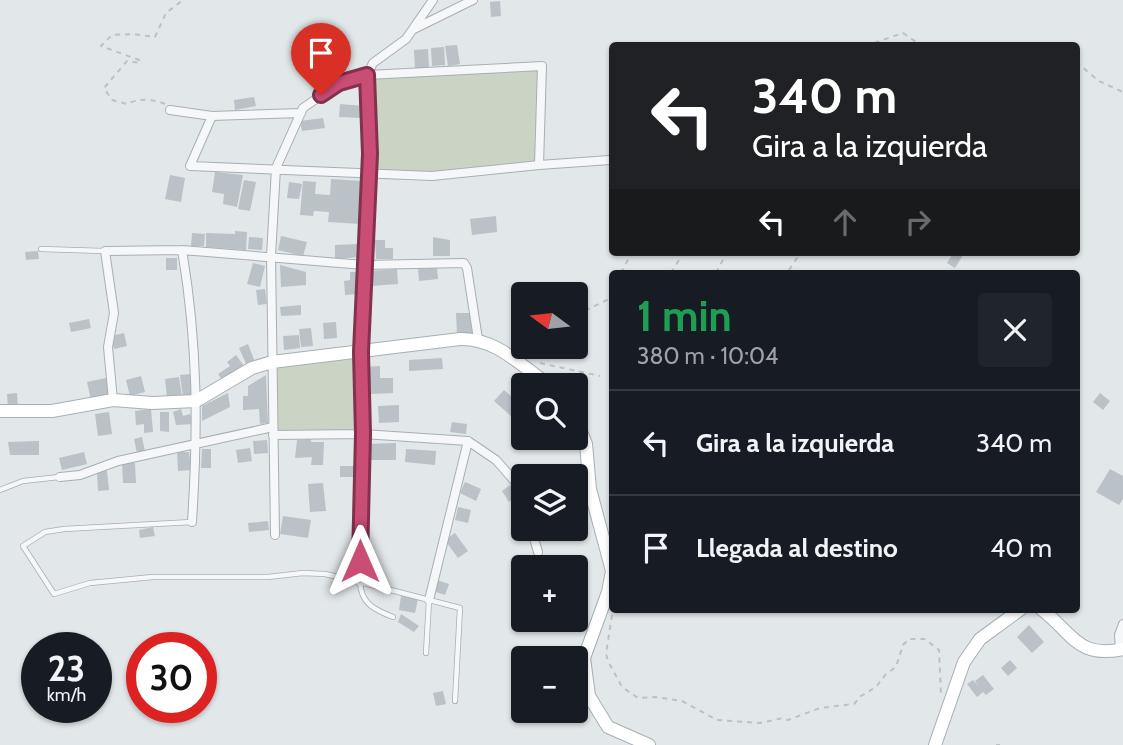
<!DOCTYPE html>
<html lang="es">
<meta charset="utf-8">
<style>
:root{--surface:#171b24;--page:#20242c;--text:#f1f3f6;--muted:#9ea1a6;--line:#363941}
body{margin:0;font-family:Cabin,sans-serif;background:var(--page);color:var(--text);height:100vh;display:flex;flex-direction:column;font-size:26px;white-space:nowrap}
*{box-sizing:border-box;margin:0}
p{font-size:23px;color:var(--muted)}
.icon{flex:none;width:38px;height:38px;fill:none;stroke:currentColor;stroke-width:2;stroke-linecap:round;stroke-linejoin:round}
.map{position:relative;flex:1;overflow:hidden}
.side{position:absolute;left:609px;top:270px;width:471px;height:343px;display:flex;flex-direction:column;background:var(--surface);border-radius:7px;box-shadow:0 2px 5px #0004}
.side>*{flex:none}
.guide{position:absolute;left:609px;top:42px;width:471px;height:214px;border-radius:7px;box-shadow:0 2px 5px #0004;background:#202124;color:#fff;overflow:hidden}
.needle{width:46px;rotate:285deg}
.tools{position:absolute;left:511px;top:282px;display:grid;gap:14px}
.tools a{display:grid;place-items:center;width:77px;height:77px;border-radius:7px;background:var(--surface);box-shadow:0 2px 5px #0004;font-size:35px}
.speed{position:absolute;left:21px;top:632px;display:flex;gap:14px;font-size:35px;font-weight:700;text-align:center}
.speed>*{display:grid;place-content:center;width:91px;height:91px;border-radius:50%;background:var(--surface);box-shadow:0 2px 5px #0004;line-height:1}
.speed small{font-size:18px;font-weight:400}
.speed .limit{border:10px solid #d22;background:#fff;color:#111}
.pin{position:absolute;display:grid;place-items:center;width:60px;height:60px;color:#fff;margin:-72px -30px;border-radius:50% 50% 50% 0;rotate:-45deg;box-shadow:0 0 7px #0007}
.pin .icon{rotate:45deg}
.me{position:absolute;width:77px;margin:-38px;rotate:0deg;stroke-linejoin:round;filter:drop-shadow(0 0 5px #0008)}
.turn{display:flex;align-items:center;gap:24px;height:147px;padding:0 28px;font-size:32px}
.turn .icon{width:91px;height:91px;stroke-width:2.5}
.turn b{display:block;font-size:49px;line-height:60px}
.lanes{display:flex;align-items:center;height:66px;padding:0 28px;background:#0003;justify-content:center;gap:35px;direction:ltr}
.lanes .off{opacity:.35}
.round{display:grid;place-items:center;flex:none;width:74px;height:74px;border-radius:7px;background:var(--page)}
.summary{display:flex;align-items:center;justify-content:space-between;height:119px;padding:0 28px}
h1{font-size:42px;font-weight:700;line-height:52px;color:#1e9e55}
ul{padding:0;list-style:none}
li{display:flex;align-items:center;gap:21px;height:105px;padding:0 28px;border-top:2px solid var(--line)}
li div{flex:1}
li b{display:block;font-size:26px}
li em{font-style:normal}
.map>svg:first-child{display:block}
.green{fill:#cbd4c4}
.building{fill:#bac1c7}
.lines{fill:none;stroke-linecap:round;stroke-linejoin:round}
.lane-casing{stroke:#a7afb4;stroke-width:6}
.street-casing{stroke:#a7afb4;stroke-width:10}
.secondary-casing{stroke:#a7afb4;stroke-width:14}
.path{stroke:#bcc1c6;stroke-width:2;stroke-dasharray:5 5;stroke-linecap:butt}
.lane{stroke:#f5f7f9;stroke-width:4.5}
.street{stroke:#f5f7f9;stroke-width:8}
.secondary{stroke:#fff;stroke-width:12}
.route-casing{stroke:#83324d;stroke-width:18}
.route{stroke:#ca4d76;stroke-width:12}
</style>
<div class="map">
<svg width="1123" height="745" viewBox="0 0 1123 745">
<rect width="100%" height="100%" fill="#e2e7ea"/>
<path class="green" d="M539 68 536 164 430 174 371 172 369 77Z
M359 354 360 432H275L274 363Z"/>
<path class="building" d="M500 1 501 16 491 17 490 2Z
M457 45 460 64 448 66 445 46Z
M444 47 445 65 432 66 431 48Z
M428 49 429 68 415 69 414 50Z
M328 71 332 81 321 86 317 76Z
M254 97 256 106 235 110 234 100Z
M340 104 363 106 362 118 339 117Z
M323 118 325 128 302 131 300 121Z
M215 172 243 175 237 207 223 204 224 194 212 192Z
M170 175 185 178 181 202 165 199Z
M331 179 362 181 360 224 328 222 329 212 314 211 313 216 300 215 303 181 316 182 315 194 330 195Z
M244 180 256 182 250 211 238 209Z
M289 182 302 184 299 199 287 198Z
M496 216 497 232 472 235 470 219Z
M235 231 247 232 246 250 206 247V233L235 234Z
M192 233 205 234 204 246H191Z
M281 236 307 242 303 256 278 250Z
M249 237 263 238 262 250 248 249Z
M433 237 450 240V256H433Z
M375 240H385V248H393V259H376Z
M358 244 359 257 335 259V245Z
M38 251 39 259 26 260 25 252Z
M954 252 963 255 955 268 947 263Z
M166 258H177V270H166Z
M253 263 265 266 260 287 247 284Z
M280 265 306 272V285L281 287Z
M437 268 438 279 419 281 418 269Z
M397 269 398 284 372 286 371 271Z
M350 272H358L357 294 345 295 344 281 350 280Z
M265 289 267 304 258 305 256 290Z
M301 305V315L281 316 280 307Z
M456 313H471L472 334 457 335Z
M89 319 91 328 71 332 69 323Z
M336 322 337 338 324 339 323 323Z
M311 328 313 346 301 347 299 329Z
M124 333 127 346 114 349 111 336Z
M299 335 300 348 284 350 283 336Z
M248 344 255 362 247 366 239 348Z
M236 355 244 366 223 381 218 374 230 366 227 362Z
M442 358 443 369 409 371V360Z
M380 366V378H393V393L371 394V387H365V367Z
M190 374 192 395 183 397 180 375Z
M266 375 268 423 260 424 259 409 243 410V396H248V386Z
M141 376 145 392 130 396 126 380Z
M179 377 182 397 167 398 165 379Z
M106 378 109 396 91 400 87 382Z
M504 390 523 407V427L494 401Z
M17 393 18 408 8 409 7 394Z
M228 393 230 407 202 421V406Z
M1100 393 1110 401 1103 410 1093 402Z
M399 405V422L379 423 378 406Z
M151 409 153 432 144 433V424L136 425 135 411Z
M181 409 183 416 190 414 193 424 176 425 173 412Z
M109 412 112 434 98 436 95 414Z
M160 412H169V432L160 431Z
M452 422 467 424 466 434 450 432Z
M142 437 145 451 137 453 134 439Z
M528 438H547L549 439 538 449Z
M311 439V442H324L323 465H311L312 457 295 458 297 440Z
M267 440 268 453 254 454 253 441Z
M39 441V455H10L8 442Z
M396 443V460H368L367 444Z
M250 448 252 461 238 463 236 450Z
M202 449H211V468H201Z
M406 449 436 451 435 465 405 462Z
M84 452 87 464 62 470 59 458Z
M177 452H189L191 470 178 471Z
M122 463H135L136 483H123Z
M340 466H356L355 477H340Z
M1110 469 1123 476V499L1119 505 1096 492Z
M107 471 109 490 98 491 97 472Z
M465 482 481 489 476 501 460 493Z
M323 483 326 511 310 512 308 484Z
M510 485 517 496 509 502 502 491Z
M458 507 471 510 468 523 455 520Z
M283 516 311 520 308 538 280 534Z
M268 521 269 530 249 532 248 523Z
M153 527 155 536 140 538 139 530Z
M455 533 468 551 458 558 445 540Z
M437 580 449 584 445 595 433 591Z
M401 596 418 599 415 613 399 610Z
M401 614 419 626 414 632 398 622Z
M1029 625 1044 642 1032 653 1017 637Z
M1010 660 1017 668 1008 676 1001 668Z
M983 675 994 689 986 695 983 692 977 697 967 684 973 680 979 687 975 681Z
M443 691 446 704 436 706 433 693Z"/>
<g class="lines">
<defs>
<path id="lane" d="M41 249 104 251
M0 490 23 481 59 477
M192 522 64 529 45 532 23 546 54 594 90 583 153 577H268L303 573 325 574 360 582 460 608 455 701
M360 582C361 604 375 610 393 617
M426 653 429 601"/>
<path id="street" d="M414 29 473 0
M170 110 212 116 301 113
M212 116 190 166 432 176 539 165 542 66 367 75 370 154 368 175C362 311 359 446 360 582
M539 165 610 160
M182 250C198 344 198 428 192 522
M113 400 108 347 114 313 105 251 182 250 364 265 464 263 467 268 478 339
M273 435 363 434 468 441 496 460 518 485 523 503
M60 477 80 475 118 461 273 427
M531 528 538 552
M275 535 271 256 276 168 303 108 339 83 367 75 373 63 406 39 433 0
M429 600 468 441
M1120 649 1119 635 1123 624"/>
<path id="secondary" d="M0 411H52L113 400 152 403 196 401 252 368 272 362 460 339C496 338 520 365 549 385
M576 420 586 444 590 489 612 571 608 592 584 658 589 696 608 727 649 745
M1041 609C1073 633 1077 659 1123 649
M935 745 964 662 980 639 1021 609"/>
</defs>
<use href="#lane" class="lane-casing"/>
<use href="#street" class="street-casing"/>
<use href="#secondary" class="secondary-casing"/>
<path class="path" d="M865 46 903 33 922 46
M1076 62 1099 81 1123 92
M165 104C154 99 138 98 127 104L112 100 104 88 127 61 140 63 139 60 101 46 112 35 133 34 155 37 166 13 183 0
M789 270 801 252
M621 273 632 252
M671 273 684 252
M716 273 727 252
M576 315 607 300 612 289
M531 346 532 359
M540 363 600 376
M612 615 606 654 608 661 622 687 638 698 655 697 682 701 717 720 760 723 783 718 788 720 820 708 854 704 861 696 876 687 886 674 896 667 903 645 909 639H925L939 650 941 695
M996 745H1000"/>
<use href="#lane" class="lane"/>
<use href="#street" class="street"/>
<use href="#secondary" class="secondary"/>
</g>
<g class="lines">
<defs>
<path id="route" d="M321 95 339 83 367 75 370 154 361 352 363 434 360 561"/>
</defs>
<use href="#route" class="route-casing"/>
<use href="#route" class="route"/>
</g>
</svg>
<div class="tools">
<a><svg class="needle" viewBox="-14 -14 28 28"><path d="M0-13l5 13h-10z" fill="#e53935"/><path d="M0 13l5-13h-10z" fill="#9ea1a6"/></svg></a>
<a><svg class="icon" aria-label="search" viewBox="0 0 24 24"><circle cx="10" cy="10" r="6"/><path d="M15 15l6 6"/></svg></a>
<a><svg class="icon" aria-label="layers" viewBox="0 0 24 24"><path d="M12 4l9 5-9 5-9-5zM3 14l9 5 9-5"/></svg></a>
<a>+</a>
<a>−</a>
</div>
<div class="speed"><div>23<small>km/h</small></div><div class="limit">30</div></div>
<div class="pin" style="left:321px;top:95px;background:#d93025"><svg class="icon" aria-label="arrive" viewBox="0 0 24 24"><path d="M6 21V4h12l-3 4 3 4H6"/></svg></div>
<svg class="me" style="left:360px;top:561px" viewBox="-20 -20 40 40"><path d="M0-17L14 15 0 8-14 15z" fill="#ca4d76" stroke="#fff" stroke-width="4"/></svg>
<div class="guide">
<div class="turn"><svg class="icon" aria-label="left" viewBox="0 0 24 24"><path d="M17 20v-9H6M10 6l-5 5 5 5"/></svg><div><b>340 m</b>Gira a la izquierda</div></div>
<div class="lanes"><svg class="icon" aria-label="left" viewBox="0 0 24 24"><path d="M17 20v-9H6M10 6l-5 5 5 5"/></svg><svg class="icon off" aria-label="ahead" viewBox="0 0 24 24"><path d="M12 20V5M6 11l6-6 6 6"/></svg><svg class="icon off" aria-label="right" viewBox="0 0 24 24"><path d="M7 20v-9h11M14 6l5 5-5 5"/></svg></div>
</div>
<section class="side">
<div class="summary"><div><h1>1 min</h1><p>380 m · 10:04</p></div><a class="round"><svg class="icon" aria-label="close" viewBox="0 0 24 24"><path d="M6 6l12 12M18 6L6 18"/></svg></a></div>
<ul>
<li><svg class="icon" aria-label="left" viewBox="0 0 24 24"><path d="M17 20v-9H6M10 6l-5 5 5 5"/></svg><div><b>Gira a la izquierda</b></div><em>340 m</em></li>
<li><svg class="icon" aria-label="arrive" viewBox="0 0 24 24"><path d="M6 21V4h12l-3 4 3 4H6"/></svg><div><b>Llegada al destino</b></div><em>40 m</em></li>
</ul>
</section>
</div>
